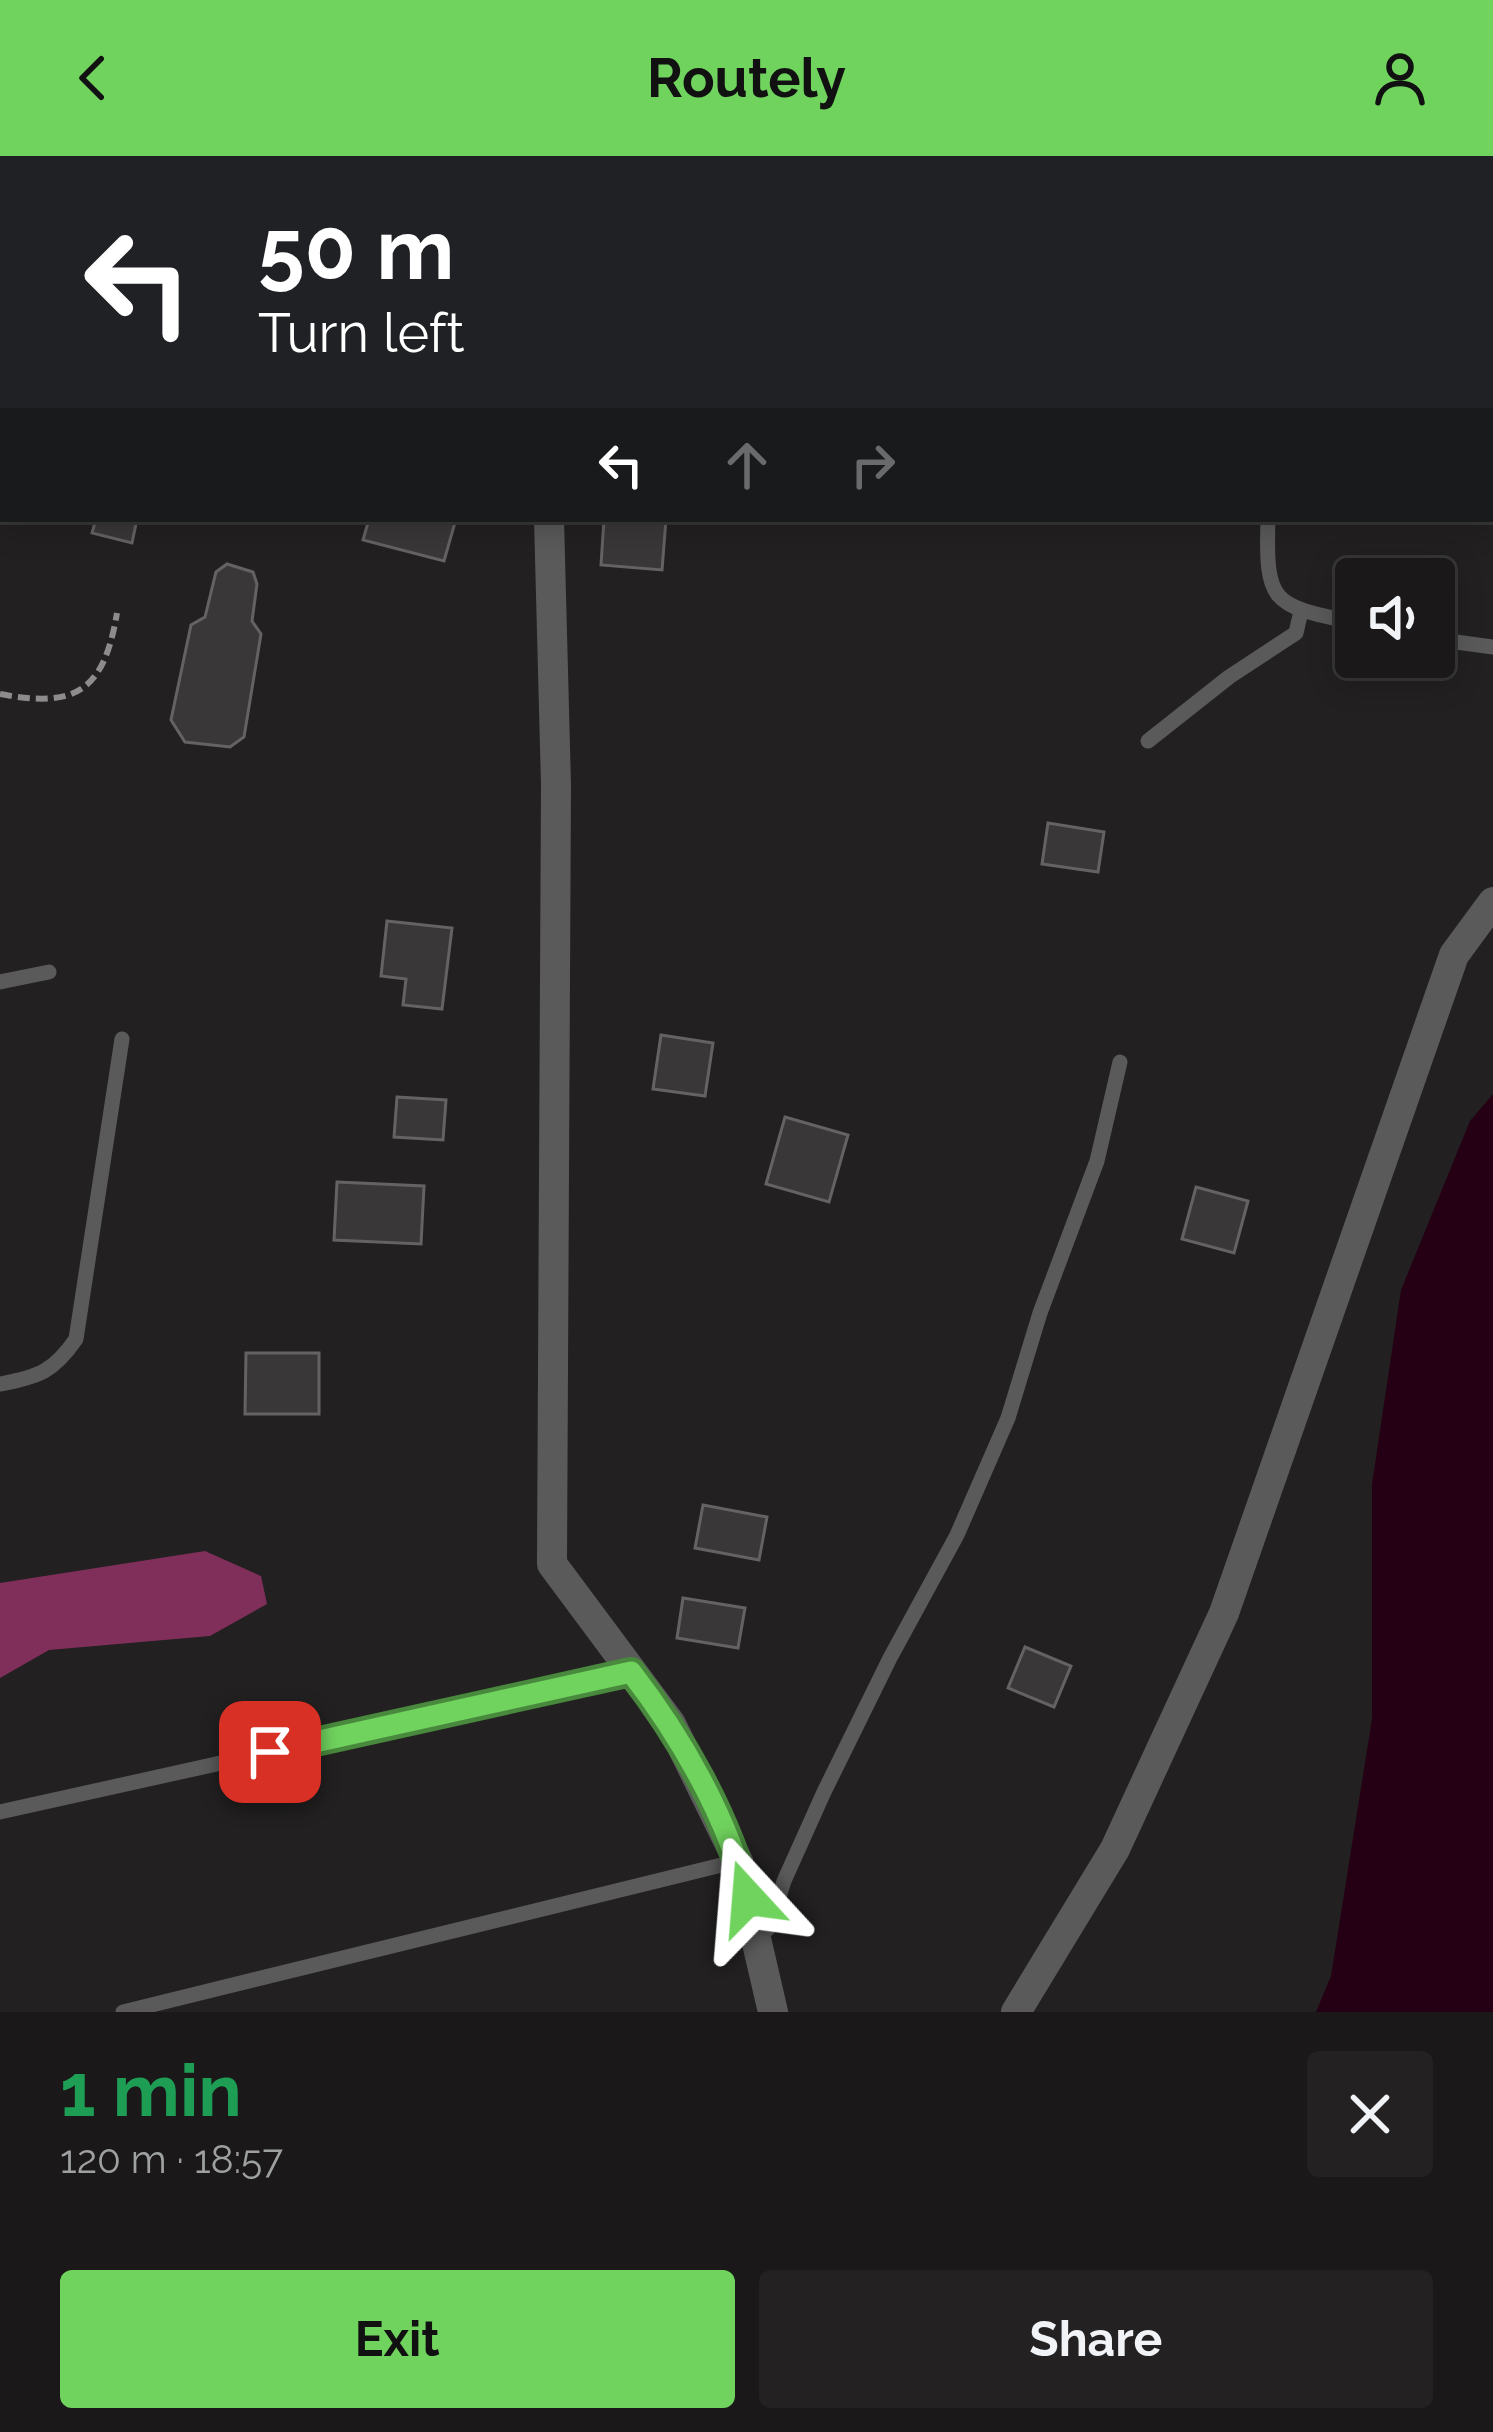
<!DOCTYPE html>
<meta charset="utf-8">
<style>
:root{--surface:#1a1819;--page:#232122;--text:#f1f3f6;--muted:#9fa0a2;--line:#383738;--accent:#70d35e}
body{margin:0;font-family:Raleway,sans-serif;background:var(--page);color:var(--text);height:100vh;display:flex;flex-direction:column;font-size:45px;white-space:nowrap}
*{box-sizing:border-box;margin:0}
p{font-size:39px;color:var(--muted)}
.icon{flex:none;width:66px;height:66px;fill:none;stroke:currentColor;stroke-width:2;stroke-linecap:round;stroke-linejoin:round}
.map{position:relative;height:1856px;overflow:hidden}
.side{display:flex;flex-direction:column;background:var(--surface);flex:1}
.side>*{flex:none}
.hud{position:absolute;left:0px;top:0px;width:1494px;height:366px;box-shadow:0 6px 30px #0003,0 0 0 3px var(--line);background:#202124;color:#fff;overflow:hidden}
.buttons{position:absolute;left:1335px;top:402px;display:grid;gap:24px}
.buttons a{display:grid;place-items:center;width:120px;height:120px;border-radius:12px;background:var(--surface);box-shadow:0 6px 30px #0003,0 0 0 3px var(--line);font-size:60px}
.pin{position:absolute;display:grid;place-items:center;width:102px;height:102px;color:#fff;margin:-51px;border-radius:24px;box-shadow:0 6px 18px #0006}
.me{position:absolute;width:132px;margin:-66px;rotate:341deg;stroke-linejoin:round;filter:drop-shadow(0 0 9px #0008)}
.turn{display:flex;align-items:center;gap:42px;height:252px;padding:0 60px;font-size:54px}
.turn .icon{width:156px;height:156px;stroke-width:2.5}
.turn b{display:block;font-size:84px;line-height:102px}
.lanes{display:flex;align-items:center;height:114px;padding:0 60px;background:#0003;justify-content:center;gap:60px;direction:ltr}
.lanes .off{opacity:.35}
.round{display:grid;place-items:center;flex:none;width:126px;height:126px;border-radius:12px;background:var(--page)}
.head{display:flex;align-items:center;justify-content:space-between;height:204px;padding:0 60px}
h1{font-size:72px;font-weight:700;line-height:90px;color:#1e9e55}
.action{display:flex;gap:24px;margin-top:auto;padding:24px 60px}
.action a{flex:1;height:138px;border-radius:12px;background:var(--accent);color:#111;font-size:48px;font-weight:700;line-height:138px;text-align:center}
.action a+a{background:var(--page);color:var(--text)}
header{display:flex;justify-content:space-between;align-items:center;height:156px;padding:0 60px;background:var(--accent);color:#111;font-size:54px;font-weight:700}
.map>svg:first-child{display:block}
.forest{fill:#802f5a}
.water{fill:#250014}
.building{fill:#3a3738;stroke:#656263;stroke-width:3}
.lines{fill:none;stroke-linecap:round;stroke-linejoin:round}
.path{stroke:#8d8b8c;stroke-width:6;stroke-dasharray:12 6;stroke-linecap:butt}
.service{stroke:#5b5a5a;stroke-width:15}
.minor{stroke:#5b5a5a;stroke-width:30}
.route-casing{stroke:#49893d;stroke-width:30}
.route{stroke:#70d35e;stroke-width:21}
</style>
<header><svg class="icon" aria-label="back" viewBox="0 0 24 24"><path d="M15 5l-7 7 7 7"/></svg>Routely<svg class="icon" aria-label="person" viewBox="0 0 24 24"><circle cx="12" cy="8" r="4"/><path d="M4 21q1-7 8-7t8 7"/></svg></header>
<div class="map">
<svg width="1493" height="1856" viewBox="0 0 1493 1856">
<rect width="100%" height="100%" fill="#222021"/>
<path class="forest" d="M205 1395 261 1420 267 1448 210 1480 49 1494 0 1522V1427Z"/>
<path class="water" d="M1493 938V1856H1316L1331 1820 1372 1563V1328L1401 1134 1470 965Z"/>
<path class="building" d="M96 363H137L132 387 92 377Z
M369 363H456L444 405 363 384Z
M604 363H666L662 414 601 409Z
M227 408 253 416 257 428 252 465 261 478 244 581 230 591 185 586 171 564 191 469 205 461 216 416Z
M1048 667 1104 676 1098 716 1042 708Z
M387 765 452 772 442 853 403 849 406 823 381 820Z
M661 879 713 887 705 940 653 933Z
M397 941 446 944 443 984 394 981Z
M785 961 848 979 829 1046 766 1028Z
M337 1026 424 1030 421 1088 334 1084Z
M1196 1031 1248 1045 1234 1097 1182 1083Z
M246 1197H319V1258H245Z
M703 1349 767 1361 759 1404 695 1392Z
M683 1442 745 1452 738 1492 677 1482Z
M1025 1491 1071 1510 1054 1551 1008 1532Z"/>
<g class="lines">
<path class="path" d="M0 538C77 553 104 534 117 457"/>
<path class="service" d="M1268 363C1265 451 1274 449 1356 467
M1434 483 1493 491
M1148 585 1229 521 1296 477 1301 455
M0 826 49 816
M0 1228C39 1221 54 1215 76 1183L122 883
M0 1656 631 1516
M757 1780 769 1772 784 1725 824 1636 890 1502 957 1379 1008 1262 1040 1157 1097 1005 1120 906
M123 1856 738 1705"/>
<path class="minor" d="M22 3 23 0
M569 3V0
M0 90 3 78
M549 363 556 629 552 1408 671 1568 738 1705 773 1856
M1016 1856 1115 1693 1224 1457 1454 799 1493 746"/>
</g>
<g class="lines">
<defs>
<path id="route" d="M270 1596 631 1516C682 1582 727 1661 748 1742"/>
</defs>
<use href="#route" class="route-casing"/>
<use href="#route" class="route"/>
</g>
</svg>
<div class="buttons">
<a><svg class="icon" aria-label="sound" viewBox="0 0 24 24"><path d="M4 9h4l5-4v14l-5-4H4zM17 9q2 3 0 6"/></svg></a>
</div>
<div class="pin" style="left:270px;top:1596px;background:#d93025"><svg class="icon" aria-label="arrive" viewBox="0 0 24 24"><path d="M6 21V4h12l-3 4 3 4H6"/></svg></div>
<svg class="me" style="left:748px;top:1742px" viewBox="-20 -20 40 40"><path d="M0-17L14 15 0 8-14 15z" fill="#70d35e" stroke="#fff" stroke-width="4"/></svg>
<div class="hud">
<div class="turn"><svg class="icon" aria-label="left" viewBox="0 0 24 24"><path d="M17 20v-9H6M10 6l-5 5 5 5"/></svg><div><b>50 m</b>Turn left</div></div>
<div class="lanes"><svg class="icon" aria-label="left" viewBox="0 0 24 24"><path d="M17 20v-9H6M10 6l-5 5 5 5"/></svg><svg class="icon off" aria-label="ahead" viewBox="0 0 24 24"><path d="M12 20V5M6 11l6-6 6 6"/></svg><svg class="icon off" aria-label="right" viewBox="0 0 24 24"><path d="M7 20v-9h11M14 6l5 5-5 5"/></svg></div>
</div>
</div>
<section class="side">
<div class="head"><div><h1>1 min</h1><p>120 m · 18:57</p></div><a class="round"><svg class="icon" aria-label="close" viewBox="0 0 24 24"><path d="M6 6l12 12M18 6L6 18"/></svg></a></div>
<div class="action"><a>Exit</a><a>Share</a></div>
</section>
